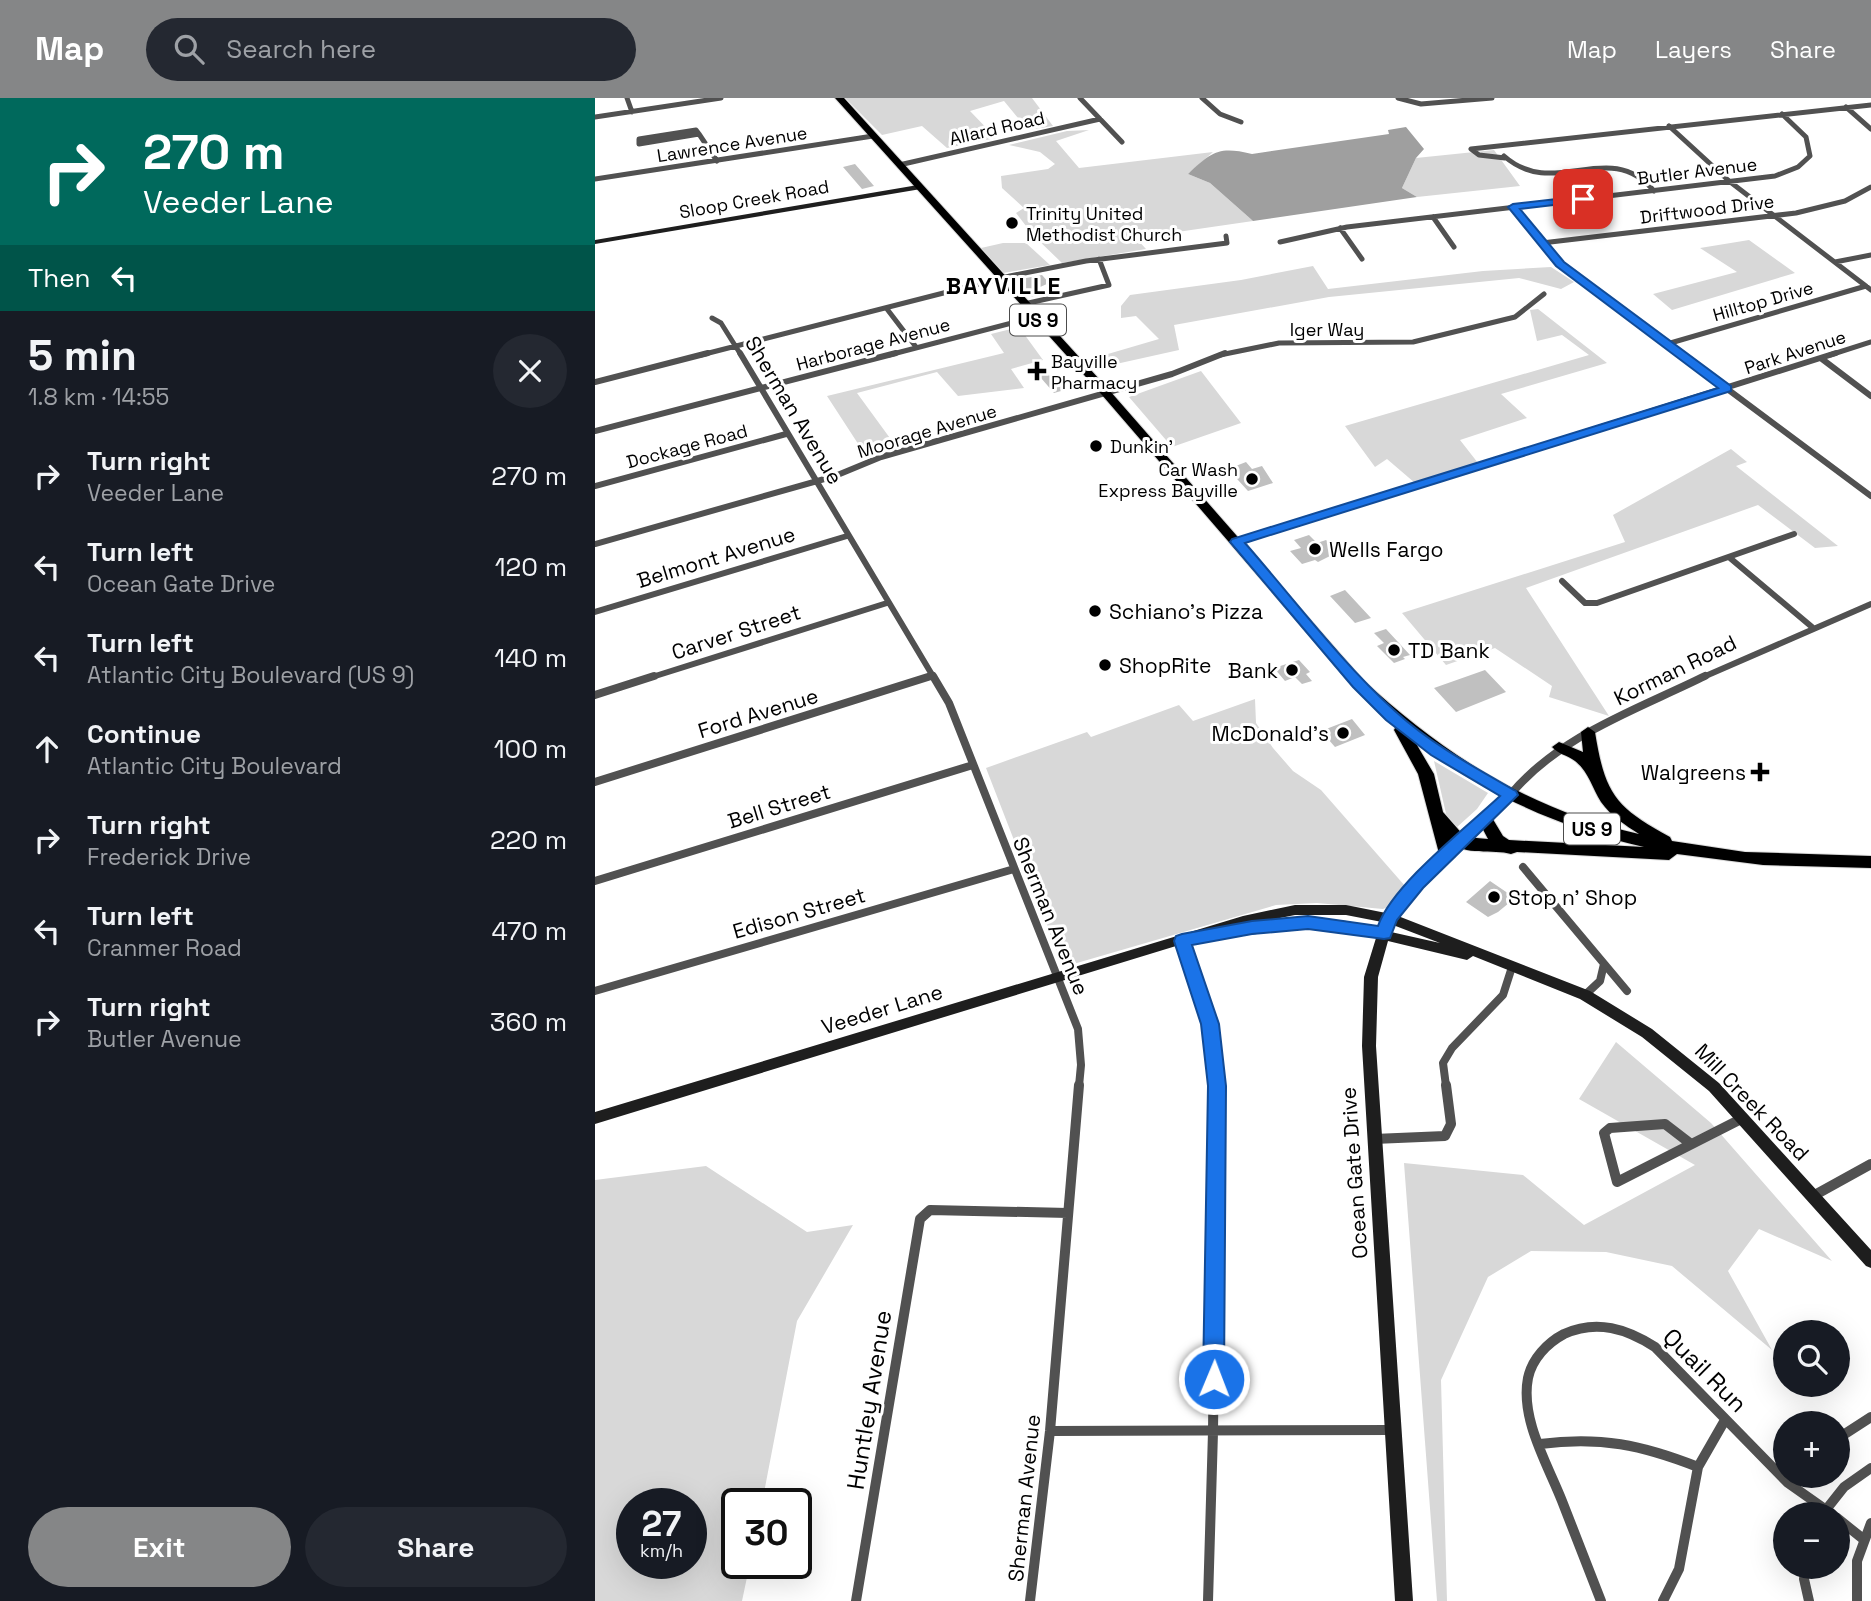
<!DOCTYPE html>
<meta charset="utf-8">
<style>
:root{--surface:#171b24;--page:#242831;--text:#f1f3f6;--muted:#9ea1a6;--accent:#858687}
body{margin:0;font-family:"Space Grotesk",sans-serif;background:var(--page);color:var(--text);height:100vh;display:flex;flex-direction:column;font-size:26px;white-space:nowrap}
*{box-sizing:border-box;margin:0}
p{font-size:23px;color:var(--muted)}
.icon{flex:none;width:38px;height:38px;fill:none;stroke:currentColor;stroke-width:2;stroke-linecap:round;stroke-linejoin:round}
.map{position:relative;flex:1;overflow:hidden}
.panel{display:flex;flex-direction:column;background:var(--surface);width:595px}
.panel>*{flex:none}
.hud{background:#00695c;color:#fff;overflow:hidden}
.buttons{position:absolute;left:1178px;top:1222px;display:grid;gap:14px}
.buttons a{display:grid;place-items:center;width:77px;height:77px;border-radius:50%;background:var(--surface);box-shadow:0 7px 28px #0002;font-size:35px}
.speed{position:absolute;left:21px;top:1390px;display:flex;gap:14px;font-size:35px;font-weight:700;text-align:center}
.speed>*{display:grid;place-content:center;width:91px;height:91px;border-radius:50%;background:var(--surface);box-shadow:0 7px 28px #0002;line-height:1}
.speed small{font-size:18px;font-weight:400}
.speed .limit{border:4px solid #111;border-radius:10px;background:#fff;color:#111}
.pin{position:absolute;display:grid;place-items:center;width:60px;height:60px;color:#fff;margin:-30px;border-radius:14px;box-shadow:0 4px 10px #0006}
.me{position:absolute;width:77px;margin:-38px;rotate:1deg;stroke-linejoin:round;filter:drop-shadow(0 0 5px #0008)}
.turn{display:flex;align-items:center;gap:24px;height:147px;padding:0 28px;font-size:32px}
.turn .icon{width:91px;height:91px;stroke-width:2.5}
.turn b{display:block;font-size:49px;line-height:60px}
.then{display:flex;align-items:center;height:66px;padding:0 28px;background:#0003;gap:14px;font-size:26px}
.round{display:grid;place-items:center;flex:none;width:74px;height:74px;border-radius:37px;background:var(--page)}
.headline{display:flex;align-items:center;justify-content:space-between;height:119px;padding:0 28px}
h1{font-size:42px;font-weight:700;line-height:52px}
.action{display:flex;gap:14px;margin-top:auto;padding:14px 28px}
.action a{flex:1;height:80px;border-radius:42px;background:var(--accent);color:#fff;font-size:28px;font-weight:700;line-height:80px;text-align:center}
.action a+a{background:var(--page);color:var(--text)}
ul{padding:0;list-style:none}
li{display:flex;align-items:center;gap:21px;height:91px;padding:0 28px}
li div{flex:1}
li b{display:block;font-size:26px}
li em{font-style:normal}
header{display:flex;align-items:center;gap:42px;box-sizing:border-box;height:98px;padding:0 35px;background:var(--accent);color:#fff}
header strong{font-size:33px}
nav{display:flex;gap:38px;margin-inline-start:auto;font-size:24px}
.search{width:490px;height:63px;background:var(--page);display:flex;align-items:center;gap:18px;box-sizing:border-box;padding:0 24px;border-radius:38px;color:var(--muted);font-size:26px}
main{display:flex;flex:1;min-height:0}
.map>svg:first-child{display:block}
.green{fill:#d8d8d8;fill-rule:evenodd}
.water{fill:#9f9f9f}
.building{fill:#c0c0c0}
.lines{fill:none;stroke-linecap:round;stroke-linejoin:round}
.highway-casing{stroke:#dbdbdb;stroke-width:2}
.street-far3{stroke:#515151;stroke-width:5}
.street-far2{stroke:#515151;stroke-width:6}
.street-far1{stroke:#515151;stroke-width:8}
.street{stroke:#515151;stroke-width:10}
.secondary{fill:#1e1e1e;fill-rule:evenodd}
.highway{fill:#000;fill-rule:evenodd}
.route{fill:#1a73e8;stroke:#114b97;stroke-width:2}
.poi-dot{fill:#000;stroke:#fff;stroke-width:2.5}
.labels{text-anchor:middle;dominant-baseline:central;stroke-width:6;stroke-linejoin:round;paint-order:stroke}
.far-street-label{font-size:18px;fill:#000;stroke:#fff}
.far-poi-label{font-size:18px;fill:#000;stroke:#fff;text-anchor:start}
.shield{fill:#fff;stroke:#4c4c4c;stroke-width:2}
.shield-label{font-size:19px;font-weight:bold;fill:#000}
.street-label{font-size:21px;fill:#000;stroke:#fff}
.poi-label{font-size:21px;fill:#000;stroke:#fff;text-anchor:start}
.far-district-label{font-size:23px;font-weight:bold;letter-spacing:2px;fill:#000;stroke:#fff}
.near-street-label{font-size:24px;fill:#000;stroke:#fff}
</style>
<header>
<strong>Map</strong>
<div class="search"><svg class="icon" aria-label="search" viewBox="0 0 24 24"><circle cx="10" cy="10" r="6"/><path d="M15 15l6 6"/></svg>Search here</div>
<nav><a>Map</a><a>Layers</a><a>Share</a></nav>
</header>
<main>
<section class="panel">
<div class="hud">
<div class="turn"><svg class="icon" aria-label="right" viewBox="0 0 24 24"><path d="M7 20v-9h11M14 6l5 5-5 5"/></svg><div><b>270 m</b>Veeder Lane</div></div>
<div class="then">Then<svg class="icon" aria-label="left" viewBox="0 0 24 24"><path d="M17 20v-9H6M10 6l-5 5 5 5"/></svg></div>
</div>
<div class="headline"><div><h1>5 min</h1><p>1.8 km · 14:55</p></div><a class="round"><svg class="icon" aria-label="close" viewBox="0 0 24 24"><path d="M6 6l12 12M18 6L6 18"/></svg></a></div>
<ul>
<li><svg class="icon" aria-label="right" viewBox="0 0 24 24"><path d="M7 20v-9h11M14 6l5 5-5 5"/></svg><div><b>Turn right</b><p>Veeder Lane</p></div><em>270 m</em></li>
<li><svg class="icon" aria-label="left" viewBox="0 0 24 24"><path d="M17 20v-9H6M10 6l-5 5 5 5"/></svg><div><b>Turn left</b><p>Ocean Gate Drive</p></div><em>120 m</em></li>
<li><svg class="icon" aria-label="left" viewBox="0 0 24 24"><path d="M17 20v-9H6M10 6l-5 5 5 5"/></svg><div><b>Turn left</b><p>Atlantic City Boulevard (US 9)</p></div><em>140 m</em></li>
<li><svg class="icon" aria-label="ahead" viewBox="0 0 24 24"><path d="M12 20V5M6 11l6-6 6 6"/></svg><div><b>Continue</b><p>Atlantic City Boulevard</p></div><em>100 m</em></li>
<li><svg class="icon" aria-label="right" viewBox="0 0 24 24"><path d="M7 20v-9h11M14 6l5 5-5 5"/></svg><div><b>Turn right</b><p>Frederick Drive</p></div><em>220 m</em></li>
<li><svg class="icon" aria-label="left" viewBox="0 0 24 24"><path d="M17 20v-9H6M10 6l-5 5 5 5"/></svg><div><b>Turn left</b><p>Cranmer Road</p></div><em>470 m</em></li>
<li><svg class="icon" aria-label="right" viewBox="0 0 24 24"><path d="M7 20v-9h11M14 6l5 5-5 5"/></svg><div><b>Turn right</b><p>Butler Avenue</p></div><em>360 m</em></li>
</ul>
<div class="action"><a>Exit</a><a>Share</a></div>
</section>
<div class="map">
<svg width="1276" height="1503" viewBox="0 0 1276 1503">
<rect width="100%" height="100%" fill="#fff"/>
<path class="green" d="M250 0H437L458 28 433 32 409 3 375 13 401 40 352 50 327 28 287 37Z
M494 32 461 43 484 70 618 54 593 76 615 85 658 123 541 140 551 151 467 165 438 137 421 115 429 110 407 90 406 78 453 71 460 66 445 54 414 47 472 33Z
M899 52 925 88 822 99 807 90 821 60Z
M1154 142 1200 175 1077 212 1058 196 1142 174 1105 150Z
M408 145H431L455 167 408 175 386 150Z
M718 168 733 191 888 173 956 169 979 184 966 191 924 180 734 199 579 227 584 252 512 268 489 263 564 241 541 218 526 220V208L535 197 646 182Z
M943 211 1012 265 906 296 932 320 865 342 883 365 820 385 792 361 780 369 750 328 994 257 967 237 942 243 935 212Z
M424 229 448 262 416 271 429 290 363 298 342 274 262 295 300 347 271 358 232 298 409 255 396 236Z
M606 273 646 325 577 349 534 299Z
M1136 351 1152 364 1141 368 1243 448 1220 450 1163 407 931 490 1014 618 954 599 957 588 900 550 851 567 807 515 1030 444 1018 417Z
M660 601 661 625 678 650 698 673 726 692 810 788 795 808 788 811 722 805 681 807 475 867 467 866 391 670 492 634 496 639 584 607 598 623Z
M839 663 893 695 882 711 861 730 852 720Z
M1021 944 1116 1025 1237 1163 1164 1131 1133 1173 1177 1252 1077 1168 1011 1154 936 1153 893 1179 846 1282 852 1503H842L809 1065 928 1077 989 1127 1100 1067 984 1001Z
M111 1068 212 1134 258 1127 202 1223 167 1405H142V1465H155L147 1503H0V1082ZM37 1405H96V1465H37Z"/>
<path class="water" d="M811 29 829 51 821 60 807 90 822 99 658 123 615 85 593 76C617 54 623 48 657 56L794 36 793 32Z"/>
<path class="building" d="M260 66 279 88 267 91 248 69Z
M447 177 454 185 443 190 448 196 436 199 421 182Z
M443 268 461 283 464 282 473 291 459 295 446 280H439L431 271Z
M651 364 657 371 667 368 678 385 653 393 633 371Z
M714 437 722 445 731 442 743 454 723 464 720 462 707 466 695 453 706 450 699 442Z
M750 492 776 520 760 525 735 498Z
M791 531 815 557 808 559 810 561 799 565 782 548 789 545 779 535Z
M704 562 715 574 711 576 717 583 707 586 700 579 690 583 679 570Z
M890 572 911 594 861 614 839 590Z
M757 621 770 637 740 649 726 633Z
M895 783 920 800 903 814 893 819 871 804Z"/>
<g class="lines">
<defs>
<path id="highway" d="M240 0H249L515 293 768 582C850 657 934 712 1044 736 1030 727 1016 718 1006 704 997 690 994 674 980 663 972 657 963 656 957 649L964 644 988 654 986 634 993 629 1000 634C1010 696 1020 709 1075 739L1077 743 1150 754 1276 758V770L1168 767 1082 756 1074 762 922 754 916 756C899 751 868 758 856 744L860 759 852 765 846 763 823 676 799 632 801 628 758 588 507 297ZM819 642C887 695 965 730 1049 749L914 742 908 738 896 718 891 716 883 722 893 741 870 739 848 714 839 676Z"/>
</defs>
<use href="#highway" class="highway-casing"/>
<path class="street-far3" d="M32 0 37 14
M485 0 527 44
M607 0 625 16 646 24
M803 0 826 6 897 0
M1251 9 1276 31
M0 19 126 0
M1074 28 1134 83 1276 192
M101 32 104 36 44 46V41Z
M104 36 122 63
M909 58C960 103 1013 39 1059 93
M910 60 884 57 876 51 1276 7
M304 67 505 21
M0 81 278 38
M918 109 965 166 1087 257
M838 119 859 149
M745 130 767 161
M685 144 752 129 1180 78 1203 69 1215 58 1211 39 1187 16
M947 145 1201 115 1250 103 1276 89
M1240 164 1276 157
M429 206 514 187 504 161
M292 211 321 249
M117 220 126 225 146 257
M1072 246 1271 188
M106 257 415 178 491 163 632 145 631 138
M294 257 440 219
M625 257 684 245 818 244 920 219 949 196
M1235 257 1276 244"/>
<path class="street-far2" d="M145 255 339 580
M1084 255 1276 398
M1227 261 1276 298
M0 284 113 255
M0 333 301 255
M0 388 191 336
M642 444 1241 255
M0 446 240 378 286 359 577 276 630 255
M1135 460 1217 529
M967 483 990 505H1002L1199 436
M0 514 252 438
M54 580 292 505
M330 580 337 578
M1106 580 1276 506"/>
<path class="street-far1" d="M338 578 354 605 483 931 486 967 484 988
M0 597 59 578
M0 684 336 578
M915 697C965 637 1041 612 1110 578
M928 769 1032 893
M0 783 378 667
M587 843 615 926 622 988
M0 893 419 771
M990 897 1005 883 1009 866
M851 988 848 965 857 950 908 897 917 869"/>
<path class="street" d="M779 1041 850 1038 856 1026 851 987
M1096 1046 1070 1026 1015 1030 1009 1035 1022 1084 1148 1020
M1218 1098 1276 1066
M455 1333 799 1332
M1242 1341 1276 1319
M945 1346C1005 1338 1047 1347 1103 1369
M1230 1413 1249 1389 1276 1370
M1242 1420 1267 1440
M1211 1468 1209 1481 1214 1503
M261 1503 325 1121 335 1112 473 1115
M435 1503 455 1333 484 987
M613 1503 618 1334 622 987
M1006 1503C993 1470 980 1436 967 1403 953 1367 925 1321 933 1280 937 1261 952 1245 969 1236 1002 1221 1032 1231 1060 1249L1193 1385 1237 1416
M1068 1503 1084 1471 1103 1369 1130 1322
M1262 1503V1463L1276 1425"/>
<path class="secondary" d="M323 87H326V91L0 146V142Z
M915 693 919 694 921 697 919 700 841 775 803 818 995 893 1057 931 1124 985 1276 1152V1170L1271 1168 1114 993 1047 939 985 901 878 858 872 862 793 843 783 879 781 948 818 1503H800L767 948 769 879 781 840 752 833 713 830 636 839 631 838 630 833 0 1026V1014L648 818 700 807H751L791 815 832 768 911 694ZM700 817H751L787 824 784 831 752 823 713 820 651 827ZM798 827 845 845 796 834Z"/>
<use href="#highway" class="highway"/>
</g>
<path class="route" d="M988 98 993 101 992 103 925 111 969 164 1136 288V293L650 445C699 501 745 563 800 613 836 646 879 669 921 693L923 697 828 790 802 822 795 840 789 841 713 831 657 836 597 847 624 926 631 988 629 1281 626 1288 619 1291 611 1288 608 1281 613 988 606 926 579 843 581 838 587 836 657 823 713 818 783 828C797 787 872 729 905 698L836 657 791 622 758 589 635 444 637 441 1123 290 961 168 913 109 918 106Z"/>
<g class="poi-dot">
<circle cx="417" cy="125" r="7"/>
<path d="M438.5 262.5h7v7h7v7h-7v7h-7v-7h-7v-7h7z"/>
<circle cx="501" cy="348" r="7"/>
<circle cx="657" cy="381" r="7"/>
<circle cx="720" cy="451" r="7"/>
<circle cx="500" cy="513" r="7"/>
<circle cx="799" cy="552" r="7"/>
<circle cx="510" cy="567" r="7"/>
<circle cx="697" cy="572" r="7"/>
<circle cx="748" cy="635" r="7"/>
<path d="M1161.5 663.5h7v7h7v7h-7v7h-7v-7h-7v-7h7z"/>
<circle cx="899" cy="799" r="7"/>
</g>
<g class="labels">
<g class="far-street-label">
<text transform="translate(402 30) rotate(-13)">Allard Road</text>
<text transform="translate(137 46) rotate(-9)">Lawrence Avenue</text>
<text transform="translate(1102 73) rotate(-7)">Butler Avenue</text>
<text transform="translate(159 101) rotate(-10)">Sloop Creek Road</text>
<text transform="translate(1112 111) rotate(-7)">Driftwood Drive</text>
<text transform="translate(1168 203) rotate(-16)">Hilltop Drive</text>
<text x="732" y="231">Iger Way</text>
<text transform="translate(278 246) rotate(-15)">Harborage Avenue</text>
<text transform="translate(1200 254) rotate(-18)">Park Avenue</text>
<text transform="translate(332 333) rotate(-17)">Moorage Avenue</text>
<text transform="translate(92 348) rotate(-15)">Dockage Road</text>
</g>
<g class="far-poi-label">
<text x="431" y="115">Trinity United<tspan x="431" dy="21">Methodist Church</tspan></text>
<text x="456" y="263">Bayville<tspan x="456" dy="21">Pharmacy</tspan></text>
<text x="515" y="348">Dunkin'</text>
<text x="643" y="371" text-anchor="end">Car Wash<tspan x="643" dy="21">Express Bayville</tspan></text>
</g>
<g class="shield">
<rect x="415" y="206.5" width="56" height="31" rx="5"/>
<rect x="969" y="715.5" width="56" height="31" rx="5"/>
</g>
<g class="shield-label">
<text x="443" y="222">US 9</text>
<text x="997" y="731">US 9</text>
</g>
<g class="street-label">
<text transform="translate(199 312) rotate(59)">Sherman Avenue</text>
<text transform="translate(121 459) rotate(-17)">Belmont Avenue</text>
<text transform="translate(141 534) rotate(-18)">Carver Street</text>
<text transform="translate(1080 572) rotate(-26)">Korman Road</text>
<text transform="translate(163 615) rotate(-17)">Ford Avenue</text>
<text transform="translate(184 708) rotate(-17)">Bell Street</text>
<text transform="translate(204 815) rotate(-16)">Edison Street</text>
<text transform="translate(456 818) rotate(68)">Sherman Avenue</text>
<text transform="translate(287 911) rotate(-17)">Veeder Lane</text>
<text transform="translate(1157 1004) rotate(46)">Mill Creek Road</text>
<text transform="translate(759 1075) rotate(-94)">Ocean Gate Drive</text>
<text transform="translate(429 1400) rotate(-84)">Sherman Avenue</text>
</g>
<g class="poi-label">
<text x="734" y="451">Wells Fargo</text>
<text x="514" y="513">Schiano's Pizza</text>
<text x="813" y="552">TD Bank</text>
<text x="524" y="567">ShopRite</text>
<text x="683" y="572" text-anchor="end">Bank</text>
<text x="734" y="635" text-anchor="end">McDonald's</text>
<text x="1151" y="674" text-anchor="end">Walgreens</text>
<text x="913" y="799">Stop n' Shop</text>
</g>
<g class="far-district-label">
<text x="409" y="188">BAYVILLE</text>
</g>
<g class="near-street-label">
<text transform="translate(1110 1272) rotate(45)">Quail Run</text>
<text transform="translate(274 1302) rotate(-81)">Huntley Avenue</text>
</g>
</g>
</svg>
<div class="buttons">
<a><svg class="icon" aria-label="search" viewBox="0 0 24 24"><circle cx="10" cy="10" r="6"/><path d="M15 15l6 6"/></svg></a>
<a>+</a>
<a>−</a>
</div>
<div class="speed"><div>27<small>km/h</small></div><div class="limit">30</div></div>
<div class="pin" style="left:988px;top:101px;background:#d93025"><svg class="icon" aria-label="arrive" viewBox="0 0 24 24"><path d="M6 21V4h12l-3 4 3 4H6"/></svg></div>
<svg class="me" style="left:619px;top:1281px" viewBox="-20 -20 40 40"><circle r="17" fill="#1a73e8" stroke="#fff" stroke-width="3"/><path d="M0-11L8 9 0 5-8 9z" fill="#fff"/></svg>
</div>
</main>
